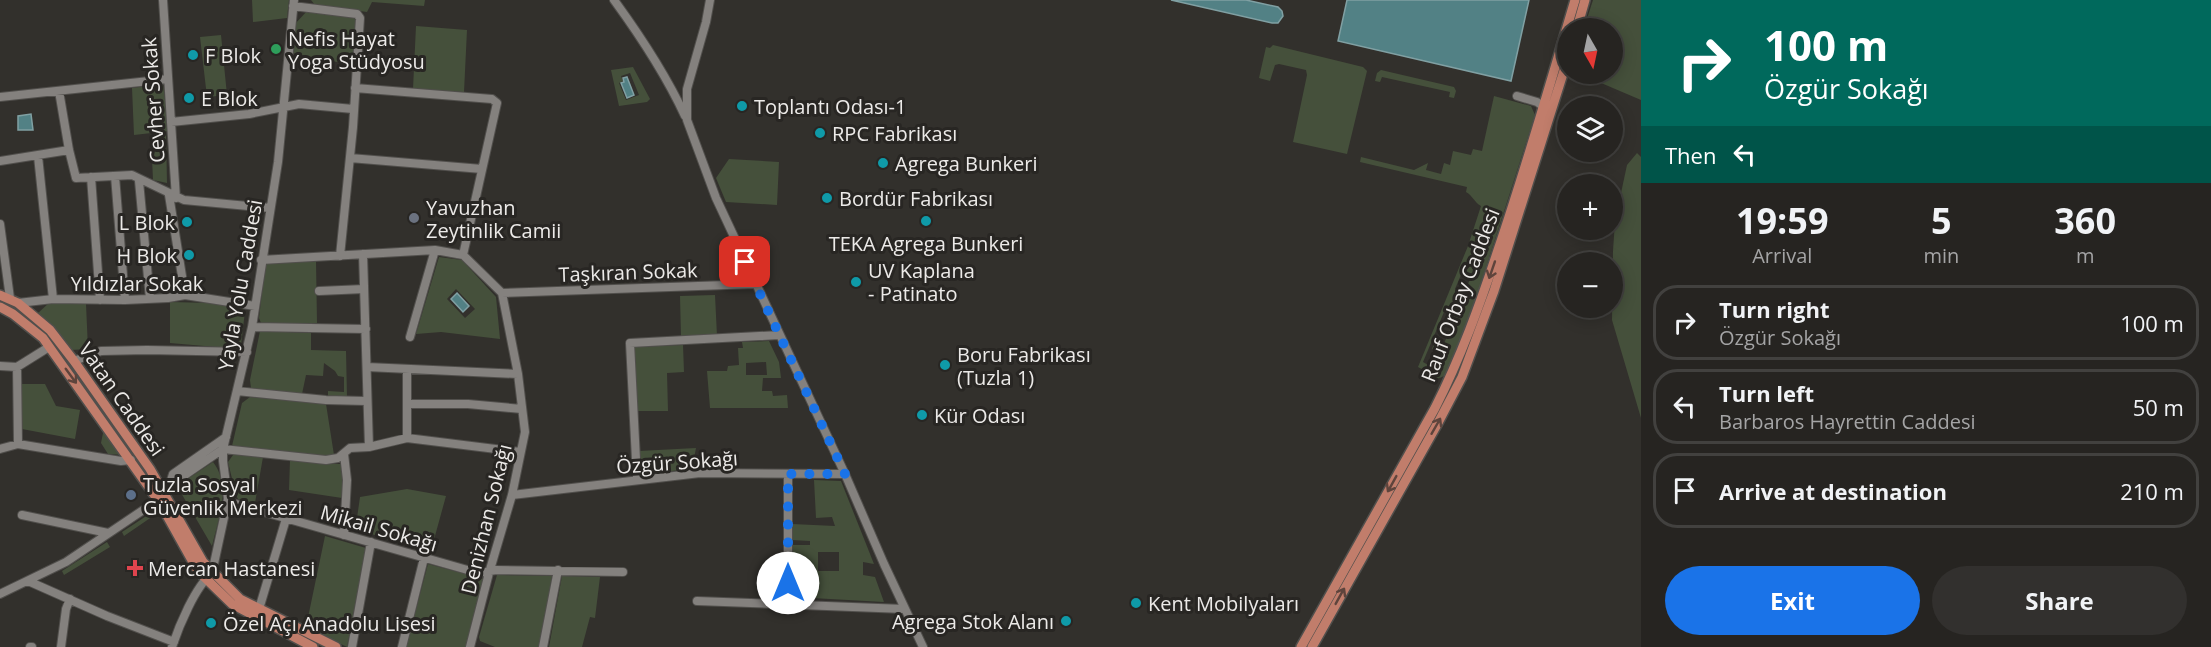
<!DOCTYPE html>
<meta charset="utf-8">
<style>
:root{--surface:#262421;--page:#32302e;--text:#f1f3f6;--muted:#a4a4a5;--line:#42413f;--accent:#1a73e8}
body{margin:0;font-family:"Open Sans",sans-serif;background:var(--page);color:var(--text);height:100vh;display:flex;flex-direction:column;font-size:22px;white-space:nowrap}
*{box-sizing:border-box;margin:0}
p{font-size:20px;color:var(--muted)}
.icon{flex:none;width:33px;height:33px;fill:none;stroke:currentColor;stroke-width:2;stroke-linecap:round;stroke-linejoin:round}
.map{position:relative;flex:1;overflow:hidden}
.details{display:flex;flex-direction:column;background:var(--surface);width:570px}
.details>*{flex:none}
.top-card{background:#00695c;color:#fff;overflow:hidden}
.needle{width:39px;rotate:171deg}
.controls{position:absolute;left:1557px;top:18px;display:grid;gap:12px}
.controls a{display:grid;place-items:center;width:66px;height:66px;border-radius:50%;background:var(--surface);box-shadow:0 3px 15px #0003,0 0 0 2px var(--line);font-size:30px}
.pin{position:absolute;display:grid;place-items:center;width:51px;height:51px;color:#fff;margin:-26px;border-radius:12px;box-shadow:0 3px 9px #0006}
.me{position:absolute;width:66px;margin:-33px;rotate:0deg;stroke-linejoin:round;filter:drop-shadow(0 0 4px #0008)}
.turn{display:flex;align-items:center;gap:21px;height:126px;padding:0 24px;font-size:27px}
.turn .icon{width:78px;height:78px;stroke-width:2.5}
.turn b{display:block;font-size:42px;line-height:51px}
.then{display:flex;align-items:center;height:57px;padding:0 24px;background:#0003;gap:12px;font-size:22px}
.eta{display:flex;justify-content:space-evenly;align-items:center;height:102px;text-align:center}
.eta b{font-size:36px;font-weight:700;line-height:42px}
.cta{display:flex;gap:12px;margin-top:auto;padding:12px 24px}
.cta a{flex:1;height:69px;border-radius:36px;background:var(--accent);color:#fff;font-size:24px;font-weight:700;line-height:69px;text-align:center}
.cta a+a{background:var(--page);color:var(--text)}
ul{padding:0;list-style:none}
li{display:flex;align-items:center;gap:18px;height:75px;margin:0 12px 9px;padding:0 12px;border:3px solid var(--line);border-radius:24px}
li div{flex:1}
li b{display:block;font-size:22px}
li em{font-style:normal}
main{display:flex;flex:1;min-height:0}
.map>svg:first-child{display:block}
.green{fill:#45503b;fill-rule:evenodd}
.water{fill:#528185;stroke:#80a0a3;stroke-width:1.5}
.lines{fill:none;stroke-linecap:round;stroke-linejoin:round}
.minor-casing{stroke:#514f4c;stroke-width:10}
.major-casing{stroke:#514f4c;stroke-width:12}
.minor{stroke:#84817e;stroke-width:8}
.major{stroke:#c17d6b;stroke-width:9}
.oneway{stroke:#5e443c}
.route{stroke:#1a73e8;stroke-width:10;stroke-dasharray:0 18}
.leisure-dot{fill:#2e9e5b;stroke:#282623;stroke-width:2}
.culture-dot{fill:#0f9aa8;stroke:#282623;stroke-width:2}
.worship-dot{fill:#6b7280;stroke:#282623;stroke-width:2}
.service-dot{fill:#5c6f8a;stroke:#282623;stroke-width:2}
.health-dot{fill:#e0444e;stroke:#282623;stroke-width:2}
.labels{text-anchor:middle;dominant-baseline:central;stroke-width:6;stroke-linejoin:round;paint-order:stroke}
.poi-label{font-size:20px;fill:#eceae8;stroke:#282623;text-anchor:start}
.street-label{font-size:20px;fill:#eceae8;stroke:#282623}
</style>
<main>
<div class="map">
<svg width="1641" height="647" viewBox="0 0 1641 647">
<rect width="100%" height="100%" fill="#32302c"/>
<path class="green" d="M252 0H289L287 18 253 22Z
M311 0H425L424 6 372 2 367 12 315 5Z
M1593 0H1641V100L1580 74H1612V28H1584Z
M307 11 354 17 357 23 352 65 292 53 295 24Z
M416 26 467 30 464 92 413 89Z
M221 35 227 95 207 97 200 37Z
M1273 45 1363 67 1367 71 1347 154 1293 142 1307 75 1306 70 1279 64 1275 65 1270 81 1259 78 1266 47 1270 48Z
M633 67 650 99 647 102 619 106 611 70ZM630 73 639 95 626 100 619 83 623 81 621 76Z
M1381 70 1454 87 1456 91 1454 98 1449 97 1450 92 1382 77 1380 82 1375 81 1377 73Z
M163 84 169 131 134 135 132 88Z
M1494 96 1531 106 1535 115 1472 311 1446 374C1442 379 1432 380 1427 378L1429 373 1418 367 1468 246 1481 206C1474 202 1473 196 1466 192L1467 187 1360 162 1361 157 1414 170 1428 163 1426 170 1441 174 1444 163 1450 165 1453 151 1471 155 1473 149 1482 151ZM1463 270 1470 273 1471 277 1464 293 1455 289ZM1444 312 1455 317 1443 346 1434 343 1432 349 1437 351 1430 366 1423 362Z
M166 134 167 183 153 180 151 137Z
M1637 153 1641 157V418L1612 320 1613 251 1615 221 1627 165Z
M729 159 779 162 777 205 726 202 716 178Z
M1516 206C1497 268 1478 330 1451 389L1306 647 1455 377 1488 294Z
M439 257 462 260 496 297 500 339 441 332 416 334ZM456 289 475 309 465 318 447 299Z
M316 261 317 323H261L259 318 265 266 268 263Z
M715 295 717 336H681L680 296Z
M170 302 210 303 242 307 245 311 241 345 239 349 170 343Z
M49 303 86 304 88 349 71 350 54 327 38 313Z
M260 331 311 333V350L346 351 347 397 328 396V391L344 392V377L338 376 335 371 324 363 323 376 306 375 302 394 251 388 250 380Z
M769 341 779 362 781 378H763L762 391H772L773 396 787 395 788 408H710L707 371H727L728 366 739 365 738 348H743L742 342ZM766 362 767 375H746V363Z
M683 345 684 372 667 373 668 411H636L633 347Z
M21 384H45L56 406 80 410 75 439 22 429Z
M250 397 326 404 334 455 324 456 232 446 242 403Z
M104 428 123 455 108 454 101 443Z
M696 448 692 469 641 474 640 472 639 451Z
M237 454 263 457 255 503 238 499 236 495 228 462 233 455Z
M290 460 326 464H341L344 482 342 498 289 490Z
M213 462C232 486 218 520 212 546L177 486Z
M814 480 841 481 874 564 863 562V575L875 577 884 602 794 597 793 577 800 576V564L793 563V545H810V541L792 540V524L835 526 832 517 816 518ZM818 552H839V571H818Z
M407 489 446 496 430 554 360 530 356 525 360 497Z
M157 509 159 512 124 536 122 532Z
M325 536 366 548 347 647 306 627Z
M107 542 110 547 64 575 62 571Z
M428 564 484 579 466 647H406Z
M497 575 552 576 540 647H495L480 641 479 637Z
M562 576 600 577 595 618 590 617 582 647H549Z"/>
<path class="water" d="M1171 0H1246L1278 7 1282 11 1283 16 1278 23H1272Z
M1347 0H1529L1511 81 1338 41Z
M627 77 634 95 627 98 621 83 624 82 623 78Z
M31 114 33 130H18V116Z
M457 293 469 306 463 312 451 299Z"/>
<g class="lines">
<defs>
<path id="minor" d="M163 0 176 198
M614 0C641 37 666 75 685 116
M710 0 706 22 687 89V120L716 198 845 474 884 564 923 647
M293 6 357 14 360 18 353 127 340 256
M355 88 492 99 497 103 463 255
M59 91 69 150 76 178 132 175 184 200 270 208
M1517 96 1537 102 1544 107
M0 97 168 79
M171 122 249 114 299 104 353 109
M38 156 53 299
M350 158 482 169
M0 161 69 150
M115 176 125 300
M91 177 100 300
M139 181 150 299
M169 195 185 295
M0 224 10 298
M363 254 369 447
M261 260 435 250 463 255 502 293
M319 291 364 289
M502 293 755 284
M18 303 53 299 125 300 168 298 185 295 255 306
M252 327 366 329
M410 337 435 250
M74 361 101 351 147 350 247 352
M0 366 17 367
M367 367 518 374
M407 370V438
M237 391 326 400 366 401
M407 404H468L522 409
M18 444 17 367 49 347
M0 449 18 444 121 461 131 460
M344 454 347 480 344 535
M637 479 630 343 779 335
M169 486 223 449 326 460 338 458 350 448 369 447 407 438 520 452
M169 487 173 474 226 437
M512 495 700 473 845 474
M228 499 233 503 478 573 496 570 623 572
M22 515 108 533
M28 581 107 616 174 642
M0 594 66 562 161 498
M697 601 904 609
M788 604V474
M259 609 286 519
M30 647H32
M61 647 66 609 70 599
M172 647C179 626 195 587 212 573L228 499 223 461V449L252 327 278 162 294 0
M352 647 371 542
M402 647 424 558
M470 647 489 573 512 495 525 432 518 374 502 293
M543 647 558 570"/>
<path id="major" d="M1577 28 1585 0
M0 295 18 303 50 330 74 361 150 469 203 562 240 599 336 647
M0 307 13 314 43 338 160 503 198 571 232 604 313 647
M1301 647 1435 408C1461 357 1480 304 1498 250 1526 168 1550 84 1575 0
M1312 647 1439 421 1462 377 1494 291 1568 58"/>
</defs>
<use href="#minor" class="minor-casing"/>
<use href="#major" class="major-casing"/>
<use href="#minor" class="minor"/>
<use href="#major" class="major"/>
</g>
<defs><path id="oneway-shaft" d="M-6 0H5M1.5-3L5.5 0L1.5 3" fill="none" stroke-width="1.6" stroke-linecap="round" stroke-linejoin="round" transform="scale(1.5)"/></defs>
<g class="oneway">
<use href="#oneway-shaft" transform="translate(1492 270) rotate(109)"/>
<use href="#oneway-shaft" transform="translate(71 376) rotate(54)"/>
<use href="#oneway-shaft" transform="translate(1436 426) rotate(-60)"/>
<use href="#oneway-shaft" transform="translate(1392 484) rotate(119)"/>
<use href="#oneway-shaft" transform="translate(1340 596) rotate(-61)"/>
</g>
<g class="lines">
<path class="route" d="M745 262 845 474H788V583"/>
</g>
<circle class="leisure-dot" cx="276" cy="49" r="6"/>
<g class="culture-dot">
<circle cx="193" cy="55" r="6"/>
<circle cx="189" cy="98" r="6"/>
<circle cx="742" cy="106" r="6"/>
<circle cx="820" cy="133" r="6"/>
<circle cx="883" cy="163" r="6"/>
<circle cx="827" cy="198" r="6"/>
<circle cx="926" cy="221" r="6"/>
<circle cx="187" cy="222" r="6"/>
<circle cx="189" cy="255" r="6"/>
<circle cx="856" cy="282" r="6"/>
<circle cx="945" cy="365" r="6"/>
<circle cx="922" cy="415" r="6"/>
<circle cx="1136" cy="603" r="6"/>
<circle cx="1066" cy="621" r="6"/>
<circle cx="211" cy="623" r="6"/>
</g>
<circle class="worship-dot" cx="414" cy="218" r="6"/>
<circle class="service-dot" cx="131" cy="495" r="6"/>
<path class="health-dot" d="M132 559h6v6h6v6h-6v6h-6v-6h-6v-6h6z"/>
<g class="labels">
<g class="poi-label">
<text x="288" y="38">Nefis Hayat<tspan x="288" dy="23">Yoga Stüdyosu</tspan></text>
<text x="205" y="55">F Blok</text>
<text x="201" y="98">E Blok</text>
<text x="754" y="106">Toplantı Odası-1</text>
<text x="832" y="133">RPC Fabrikası</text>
<text x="895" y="163">Agrega Bunkeri</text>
<text x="839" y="198">Bordür Fabrikası</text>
<text x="426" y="207">Yavuzhan<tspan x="426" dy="23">Zeytinlik Camii</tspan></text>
<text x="175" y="222" text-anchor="end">L Blok</text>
<text x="926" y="243" text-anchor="middle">TEKA Agrega Bunkeri</text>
<text x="177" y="255" text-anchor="end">H Blok</text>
<text x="868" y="270">UV Kaplana<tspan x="868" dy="23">- Patinato</tspan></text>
<text x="957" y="354">Boru Fabrikası<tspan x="957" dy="23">(Tuzla 1)</tspan></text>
<text x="934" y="415">Kür Odası</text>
<text x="143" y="484">Tuzla Sosyal<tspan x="143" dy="23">Güvenlik Merkezi</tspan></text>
<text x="148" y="568">Mercan Hastanesi</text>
<text x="1148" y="603">Kent Mobilyaları</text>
<text x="1054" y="621" text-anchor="end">Agrega Stok Alanı</text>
<text x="223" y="623">Özel Açı Anadolu Lisesi</text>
</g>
<g class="street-label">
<text transform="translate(153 100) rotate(-94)">Cevher Sokak</text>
<text transform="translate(628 272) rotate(-2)">Taşkıran Sokak</text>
<text x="137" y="283">Yıldızlar Sokak</text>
<text transform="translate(240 285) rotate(-80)">Yayla Yolu Caddesi</text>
<text transform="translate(1460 295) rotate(-69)">Rauf Orbay Caddesi</text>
<text transform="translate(122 399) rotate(55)">Vatan Caddesi</text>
<text transform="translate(677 462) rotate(-4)">Özgür Sokağı</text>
<text transform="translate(486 519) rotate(-76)">Denizhan Sokağı</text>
<text transform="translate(379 528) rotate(16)">Mikail Sokağı</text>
</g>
</g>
</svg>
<div class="controls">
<a><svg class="needle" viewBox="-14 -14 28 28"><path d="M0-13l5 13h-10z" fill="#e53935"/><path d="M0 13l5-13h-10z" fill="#a4a4a5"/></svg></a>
<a><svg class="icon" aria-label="layers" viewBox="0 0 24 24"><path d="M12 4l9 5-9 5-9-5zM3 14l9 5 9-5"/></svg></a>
<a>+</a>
<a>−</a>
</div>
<div class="pin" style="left:745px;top:262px;background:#d93025"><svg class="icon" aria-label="arrive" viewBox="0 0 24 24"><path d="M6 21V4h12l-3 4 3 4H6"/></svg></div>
<svg class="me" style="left:788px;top:583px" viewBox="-20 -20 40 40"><circle r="19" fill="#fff"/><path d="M0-13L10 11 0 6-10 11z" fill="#1a73e8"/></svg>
</div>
<section class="details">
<div class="top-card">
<div class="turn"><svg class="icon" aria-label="right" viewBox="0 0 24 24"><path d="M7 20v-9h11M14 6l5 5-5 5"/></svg><div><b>100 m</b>Özgür Sokağı</div></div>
<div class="then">Then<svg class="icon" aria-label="left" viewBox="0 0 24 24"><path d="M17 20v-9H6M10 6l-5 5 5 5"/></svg></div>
</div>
<div class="eta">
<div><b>19:59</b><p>Arrival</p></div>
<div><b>5</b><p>min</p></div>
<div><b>360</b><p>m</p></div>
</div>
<ul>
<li><svg class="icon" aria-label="right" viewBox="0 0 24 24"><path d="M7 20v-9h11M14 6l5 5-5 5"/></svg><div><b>Turn right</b><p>Özgür Sokağı</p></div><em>100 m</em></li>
<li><svg class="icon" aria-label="left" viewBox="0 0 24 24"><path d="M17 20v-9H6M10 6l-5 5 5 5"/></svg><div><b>Turn left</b><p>Barbaros Hayrettin Caddesi</p></div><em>50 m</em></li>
<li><svg class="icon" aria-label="arrive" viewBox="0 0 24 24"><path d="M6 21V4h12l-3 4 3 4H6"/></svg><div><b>Arrive at destination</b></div><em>210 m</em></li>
</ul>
<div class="cta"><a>Exit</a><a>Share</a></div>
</section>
</main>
